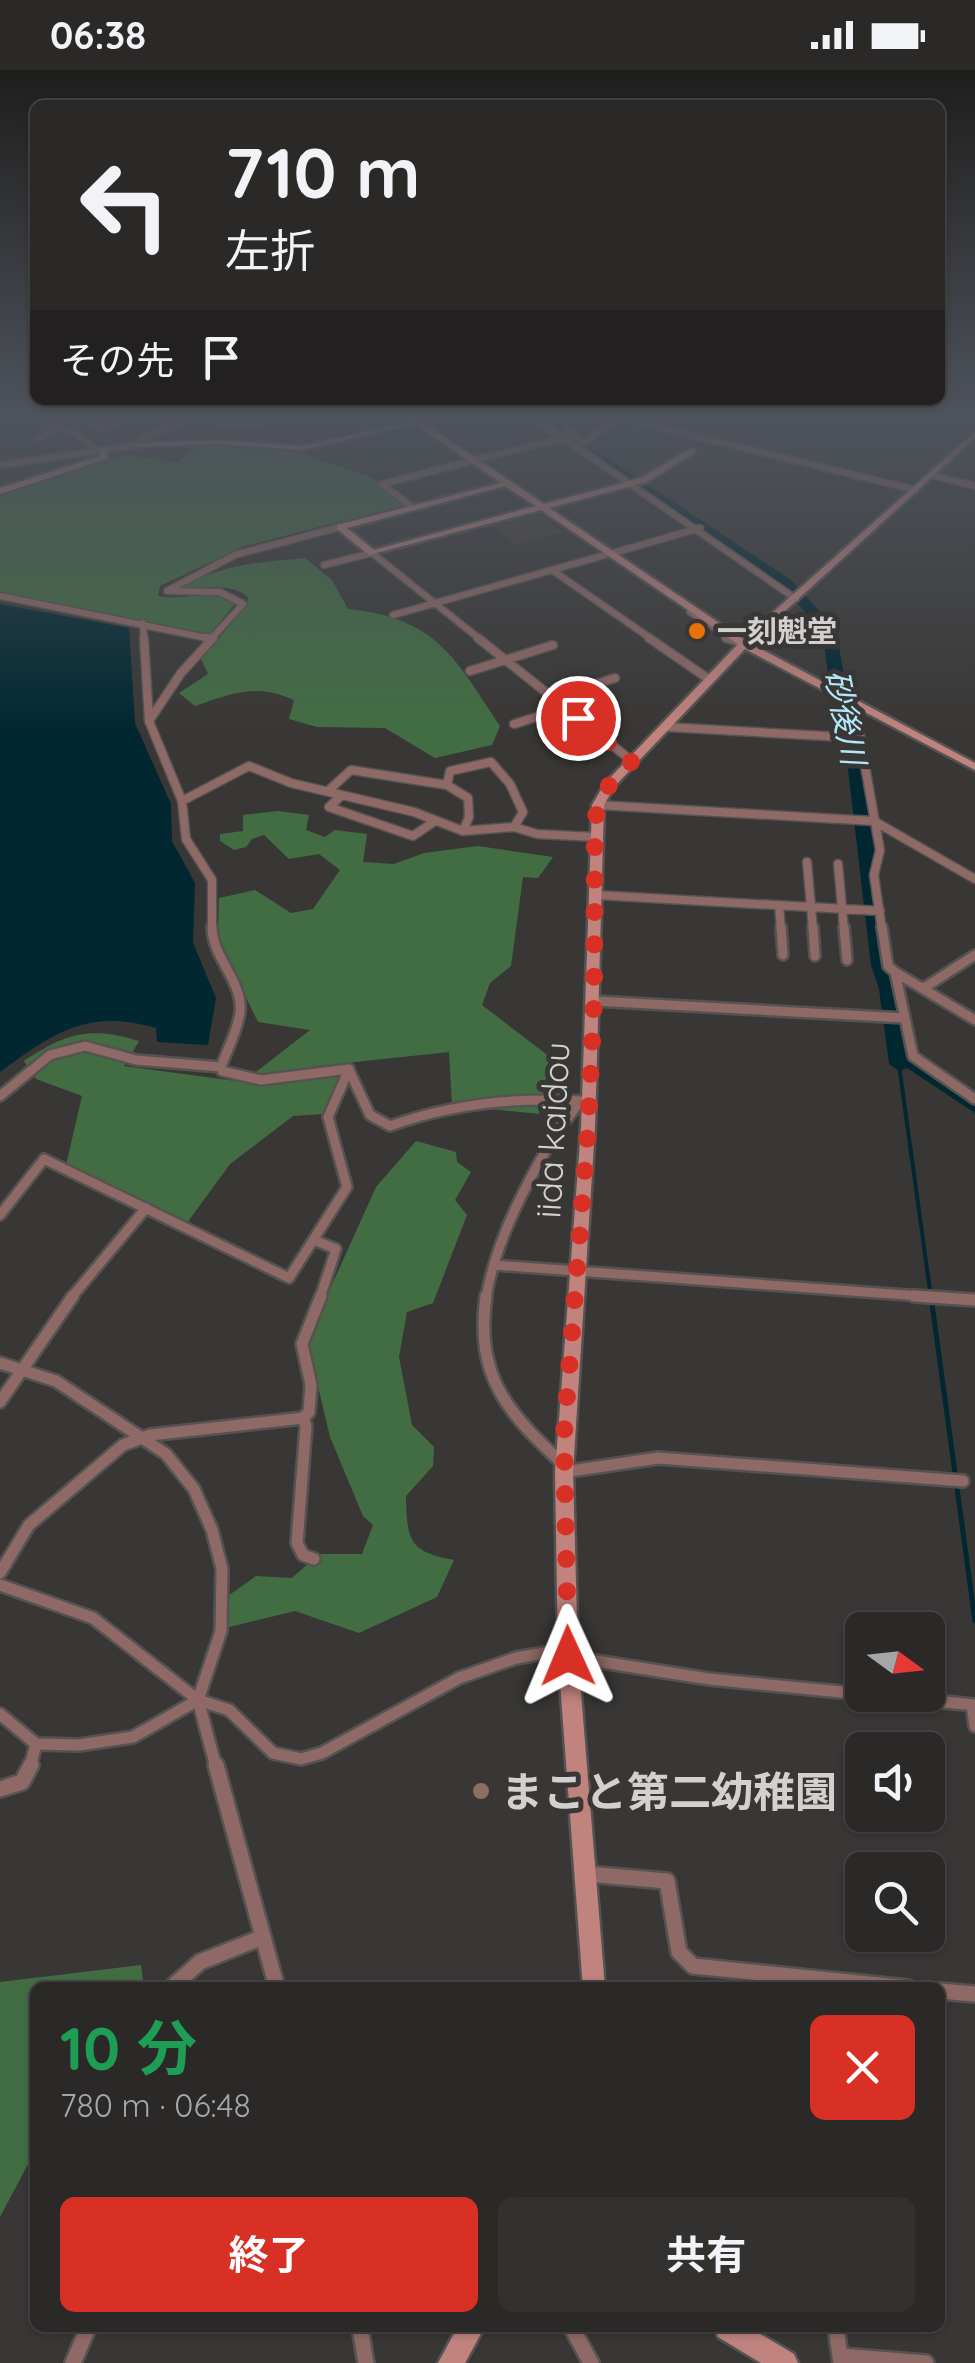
<!DOCTYPE html>
<html lang="ja">
<meta charset="utf-8">
<style>
:root{--surface:#2b2928;--page:#333130;--text:#f1f3f6;--muted:#a6a6a8;--line:#474545;--accent:#d93025}
body{margin:0;font-family:Quicksand,"Noto Sans JP",sans-serif;background:var(--page);color:var(--text);height:100vh;display:flex;flex-direction:column;font-size:38px;white-space:nowrap}
*{box-sizing:border-box;margin:0}
p{font-size:32px;color:var(--muted)}
.icon{flex:none;width:55px;height:55px;fill:none;stroke:currentColor;stroke-width:2;stroke-linecap:round;stroke-linejoin:round}
.map{position:relative;flex:1;overflow:hidden}
.details{position:absolute;left:30px;top:1912px;width:915px;height:350px;display:flex;flex-direction:column;background:var(--surface);border-radius:15px;box-shadow:0 2px 8px #0004,0 0 0 2px var(--line)}
.details>*{flex:none}
.guide{position:absolute;left:30px;top:30px;width:915px;height:305px;border-radius:15px;box-shadow:0 2px 8px #0004,0 0 0 2px var(--line);background:#2b2928;color:var(--text);overflow:hidden}
.needle{width:65px;rotate:105deg}
.fabs{position:absolute;left:845px;top:1542px;display:grid;gap:20px}
.fabs a{display:grid;place-items:center;width:100px;height:100px;border-radius:15px;background:var(--surface);box-shadow:0 2px 8px #0004,0 0 0 2px var(--line);font-size:50px}
.pin{position:absolute;display:grid;place-items:center;width:85px;height:85px;color:#fff;margin:-42px;border:5px solid #fff;border-radius:50%;box-shadow:0 2px 10px #0007}
.me{position:absolute;width:110px;margin:-55px;rotate:359deg;stroke-linejoin:round;filter:drop-shadow(0 0 8px #0008)}
.turn{display:flex;align-items:center;gap:35px;height:210px;padding:0 30px;font-size:45px}
.turn .icon{width:130px;height:130px;stroke-width:2.5}
.turn b{display:block;font-size:70px;line-height:85px}
.then{display:flex;align-items:center;height:95px;padding:0 30px;background:#0003;gap:20px;font-size:38px}
.round{display:grid;place-items:center;flex:none;width:105px;height:105px;border-radius:15px;background:var(--page)}
.summary{display:flex;align-items:center;justify-content:space-between;height:170px;padding:0 30px}
h1{font-size:60px;font-weight:700;line-height:75px;color:#1e9e55}
.cta{display:flex;gap:20px;margin-top:auto;padding:20px 30px}
.cta a{flex:1;height:115px;border-radius:15px;background:var(--accent);color:#fff;font-size:40px;font-weight:700;line-height:115px;text-align:center}
.cta a+a{background:var(--page);color:var(--text)}
.status{display:flex;justify-content:space-between;align-items:center;height:70px;padding:0 50px;background:var(--surface);direction:ltr}
.status svg{height:28px;fill:currentColor}
.map>svg:first-child{display:block}
.built{fill:#464038}
.green{fill:#426d43}
.water{fill:#012731}
.lines{fill:none;stroke-linecap:round;stroke-linejoin:round}
.stream-far1{stroke:#012731;stroke-width:4}
.stream{stroke:#012731;stroke-width:5}
.river{fill:#012731;fill-rule:evenodd}
.street-far4-casing{stroke:#555351;stroke-width:9}
.street-far3-casing{stroke:#555351;stroke-width:11}
.street-far2-casing{stroke:#555351;stroke-width:14}
.street-far1-casing{stroke:#555351;stroke-width:16}
.street-casing{stroke:#555351;stroke-width:20}
.secondary-casing{stroke:#555351;stroke-width:5}
.street-far4{stroke:#8f6965;stroke-width:6}
.street-far3{stroke:#8f6965;stroke-width:8}
.street-far2{stroke:#8f6965;stroke-width:9}
.street-far1{stroke:#8f6965;stroke-width:11}
.street{stroke:#8f6965;stroke-width:15}
.secondary{fill:#c0837e;fill-rule:evenodd}
.route{stroke:#d93025;stroke-width:18;stroke-dasharray:0 32.4}
.food-dot{fill:#e8710a;stroke:#393735;stroke-width:4}
.education-dot{fill:#8d6e63;stroke:#393735;stroke-width:4}
.labels{text-anchor:middle;dominant-baseline:central;stroke-width:10;stroke-linejoin:round;paint-order:stroke}
.far-poi-label{font-size:30px;font-weight:bold;fill:#d3d1d0;stroke:#393735;text-anchor:start}
.far-water-label{font-size:32px;font-style:italic;fill:#b4e7f8;stroke:#393735}
.street-label{font-size:35px;fill:#d3d1d0;stroke:#393735}
.near-poi-label{font-size:42px;font-weight:bold;fill:#d3d1d0;stroke:#393735;text-anchor:start}
</style>
<div class="status"><b>06:38</b><svg viewBox="0 0 49 12"><path d="M0 12V9h3v3zM5 12V6h3v6zM10 12V3h3v9zM15 12V0h3v12zM26 1h20v11H26zM47 4h2v5h-2z"/></svg></div>
<div class="map">
<svg width="975" height="2293" viewBox="0 0 975 2293">
<rect width="100%" height="100%" fill="#393735"/>
<path class="built" d="M536 442 564 462 517 475 490 455Z"/>
<path class="green" d="M198 375 296 382 373 408 405 435 245 476 160 516 158 526C183 531 210 519 233 530L234 535 210 564 0 523V423L52 403 125 385 178 392Z
M305 488 332 510 348 539C437 548 455 588 500 656L492 675 435 688 385 658 317 657 289 649 294 630C256 613 233 623 195 636L179 623 208 604 201 589 247 534 248 527C230 512 201 518 178 519 218 495 259 492 305 488Z
M278 741 309 745 306 760 325 767 335 760 367 764 363 792 394 794 424 783 478 776 553 787 538 808 523 807 511 896 490 913 482 935 550 987 539 1044 452 1035 449 982 346 993 323 1044 293 1046 230 1094 187 1153 66 1095 82 1026 36 1009 24 991C66 963 90 956 139 971L124 996 243 1012 310 960 258 952 218 870 219 828 255 820 291 843 313 839 340 800 319 784 289 789 264 765 252 769 246 777 234 780 220 771V764L243 761V745Z
M416 1071 456 1082 457 1092 471 1102 455 1130 467 1145 433 1233 407 1242 399 1287 412 1355 434 1377 433 1396 406 1426C407 1469 408 1482 454 1490L437 1527 359 1563 295 1541 229 1557 228 1526 256 1506 292 1508 319 1484H362L373 1455 363 1446 330 1367 307 1270 376 1117Z
M141 1895 144 1917 35 1918V2081L0 2147V1912Z"/>
<path class="water" d="M0 534 129 558 135 653 171 734 172 771 195 813 193 873 216 928 208 975 157 972 156 958C88 938 53 963 0 1002Z"/>
<g class="lines">
<path class="stream-far1" d="M899 995 931 1228"/>
<path class="stream" d="M931 1226 975 1551"/>
<path class="river" d="M525 342H538L791 510 836 559 846 617 859 657 891 895 899 919 908 979 975 1026V1043L907 998 899 1001 889 994 879 919 871 895 843 657 830 617 822 560 781 516Z"/>
<defs>
<path id="street-far4" d="M28 342 78 365 96 380
M146 342 173 355
M231 342 213 352 243 355 311 342
M526 342 796 529
M596 342 916 420
M104 345 119 354 98 359 90 353 105 342
M71 349 77 342
M413 354 465 342
M567 360 584 372 620 347
M38 368 60 356
M474 390 566 368
M0 395 138 375 144 367 213 342
M931 405 975 416
M412 437 382 414 468 392
M613 483 700 458
M324 495 372 483 481 570
M552 500 653 570
M0 526 212 569
M690 542 734 570
M393 545 605 485
M143 553 144 570
M210 570 243 534 220 522 167 521 235 485 340 457"/>
<path id="street-far3" d="M144 568 149 651 182 731 186 769 212 810V860
M206 568 212 569
M478 568 632 691
M649 568 710 610
M726 568 743 573
M470 601 553 575
M553 628 615 608
M854 634 880 780 874 805 882 860
M149 651 181 603 213 568
M514 654 566 638
M667 657 861 668
M328 721 351 700 447 715
M342 725 329 737 413 766 435 751
M182 731 249 696 291 713 414 742 463 761 514 757 537 764 595 767
M598 735 874 751 975 809
M463 761 469 747 468 728 447 715 450 701 491 692 510 714 523 742 514 757
M807 792 813 860
M838 794 844 860
M596 825 880 841
M779 835 781 860"/>
<path id="street-far2" d="M212 857C212 887 243 911 240 942 238 960 227 980 221 997
M781 857 783 885
M813 857 815 886
M844 857 847 890
M882 857 888 896 895 902
M924 918 975 885
M595 931 905 948 895 902 975 950
M905 948 913 986 975 1029
M349 1000 370 1045 390 1056C453 1033 516 1027 582 1031
M0 1026 50 985 85 976 136 990 221 997 222 1001 261 1010 349 999
M0 1145 44 1089 289 1208 347 1117 328 1047 349 999
M314 1170 336 1179 320 1228
M494 1195 948 1228
M71 1228 146 1138
M486 1228C496 1166 541 1079 581 1031"/>
<path id="street-far1" d="M486 1226C475 1307 507 1342 564 1395
M914 1226 975 1230
M0 1293 56 1311 166 1384 194 1419 212 1460 222 1499 221 1561 198 1630 216 1697
M0 1332 73 1226
M303 1348 306 1356 297 1473 303 1485 314 1489
M564 1402 658 1388 963 1411
M0 1503 29 1455 123 1375 150 1365 303 1348 309 1342 311 1315 302 1274 321 1226
M0 1515 93 1548 198 1630 229 1640 273 1683 301 1689 322 1683 459 1608 516 1588 545 1583 709 1609 862 1624
M873 1625 975 1635
M972 1635 975 1656
M0 1644 36 1674 79 1675 133 1667 198 1630
M30 1697 36 1674"/>
<path id="street" d="M216 1695 277 1918
M0 1719 22 1712 31 1695
M587 1804 667 1811 679 1882 693 1896 908 1918
M171 1918 200 1892 263 1867
M940 1921 975 1924
M360 2258 366 2293
M572 2258 591 2293
M836 2258 841 2293
M841 2286 926 2293
M73 2293 88 2258"/>
<path id="secondary" d="M398 342H407L544 434 641 408 689 379H695V383L647 412 549 438 743 569 975 362V368L750 573 975 693V700L745 579 614 717 604 735 595 1058 573 1402 578 1586 605 1918H583L558 1586 555 1402 581 1058 592 735 605 713 738 574 541 440 369 485 337 459V455L501 413 415 354 302 380 217 374 138 377 134 375 138 373 217 370 302 376 411 352ZM505 416 536 436 374 480 347 458Z
M101 377 108 379 107 389 0 424V418L100 386Z
M457 2258H484L465 2293H438Z
M714 2258H750L794 2284 798 2293H761L718 2267Z"/>
</defs>
<use href="#street-far4" class="street-far4-casing"/>
<use href="#street-far3" class="street-far3-casing"/>
<use href="#street-far2" class="street-far2-casing"/>
<use href="#street-far1" class="street-far1-casing"/>
<use href="#street" class="street-casing"/>
<use href="#secondary" class="secondary-casing"/>
<use href="#street-far4" class="street-far4"/>
<use href="#street-far3" class="street-far3"/>
<use href="#street-far2" class="street-far2"/>
<use href="#street-far1" class="street-far1"/>
<use href="#street" class="street"/>
<use href="#secondary" class="secondary"/>
</g>
<linearGradient id="sky" x2="0" y2="1"><stop stop-color="#1f1e1d"/><stop offset="0.52" stop-color="#4e535c"/><stop offset="1" stop-color="#4e535c" stop-opacity="0"/></linearGradient>
<rect width="975" height="663" fill="url(#sky)"/>
<g class="lines">
<path class="route" d="M568 1586 564 1364 588 1058 594 931 595 749 603 722 632 691 578 648"/>
</g>
<circle class="food-dot" cx="697" cy="561" r="10"/>
<circle class="education-dot" cx="481" cy="1721" r="10"/>
<g class="labels">
<g class="far-poi-label">
<text x="717" y="561">一刻魁堂</text>
</g>
<g class="far-water-label">
<text transform="translate(846 647) rotate(79)">砂後川</text>
</g>
<g class="street-label">
<text transform="translate(552 1060) rotate(-87)">iida kaidou</text>
</g>
<g class="near-poi-label">
<text x="501" y="1721">まこと第二幼稚園</text>
</g>
</g>
</svg>
<div class="fabs">
<a><svg class="needle" viewBox="-14 -14 28 28"><path d="M0-13l5 13h-10z" fill="#e53935"/><path d="M0 13l5-13h-10z" fill="#a6a6a8"/></svg></a>
<a><svg class="icon" aria-label="sound" viewBox="0 0 24 24"><path d="M4 9h4l5-4v14l-5-4H4zM17 9q2 3 0 6"/></svg></a>
<a><svg class="icon" aria-label="search" viewBox="0 0 24 24"><circle cx="10" cy="10" r="6"/><path d="M15 15l6 6"/></svg></a>
</div>
<div class="pin" style="left:578px;top:648px;background:#d93025"><svg class="icon" aria-label="arrive" viewBox="0 0 24 24"><path d="M6 21V4h12l-3 4 3 4H6"/></svg></div>
<svg class="me" style="left:568px;top:1586px" viewBox="-20 -20 40 40"><path d="M0-17L14 15 0 8-14 15z" fill="#d93025" stroke="#fff" stroke-width="4"/></svg>
<div class="guide">
<div class="turn"><svg class="icon" aria-label="left" viewBox="0 0 24 24"><path d="M17 20v-9H6M10 6l-5 5 5 5"/></svg><div><b>710 m</b>左折</div></div>
<div class="then">その先<svg class="icon" aria-label="arrive" viewBox="0 0 24 24"><path d="M6 21V4h12l-3 4 3 4H6"/></svg></div>
</div>
<section class="details">
<div class="summary"><div><h1>10 分</h1><p>780 m · 06:48</p></div><a class="round" style="background:#d93025;color:#fff"><svg class="icon" aria-label="close" viewBox="0 0 24 24"><path d="M6 6l12 12M18 6L6 18"/></svg></a></div>
<div class="cta"><a>終了</a><a>共有</a></div>
</section>
</div>
